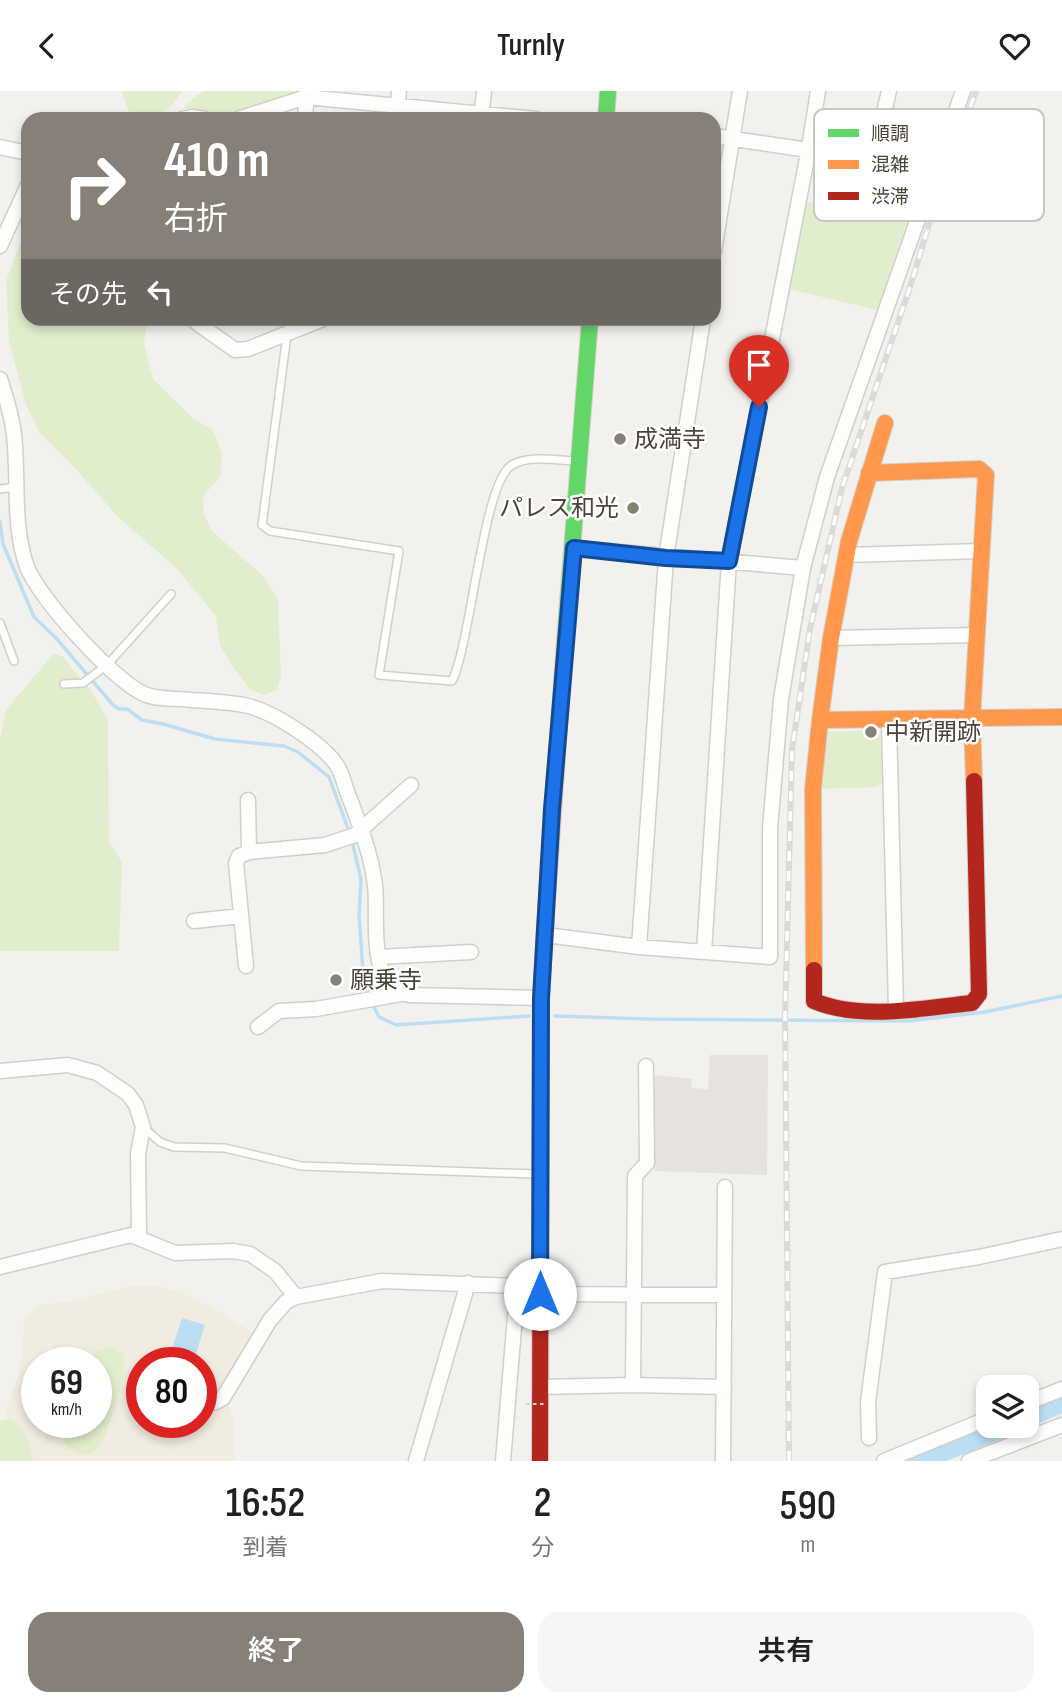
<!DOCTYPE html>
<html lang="ja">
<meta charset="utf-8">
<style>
:root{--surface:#fff;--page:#f6f6f6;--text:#202124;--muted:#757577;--accent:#868078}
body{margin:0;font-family:"Sofia Sans Condensed","Noto Sans JP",sans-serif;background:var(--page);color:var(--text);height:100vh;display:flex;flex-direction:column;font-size:26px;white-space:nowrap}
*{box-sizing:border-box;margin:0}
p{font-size:23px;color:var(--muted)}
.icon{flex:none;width:38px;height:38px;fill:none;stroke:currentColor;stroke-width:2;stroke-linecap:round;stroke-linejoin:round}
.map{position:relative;height:1370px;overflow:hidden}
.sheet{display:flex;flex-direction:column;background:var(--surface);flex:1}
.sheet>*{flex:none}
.banner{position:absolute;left:21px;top:21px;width:700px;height:214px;border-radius:21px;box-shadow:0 4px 10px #0003;background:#868078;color:#fff;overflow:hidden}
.buttons{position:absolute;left:976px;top:1284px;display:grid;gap:14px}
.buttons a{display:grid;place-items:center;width:63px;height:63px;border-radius:14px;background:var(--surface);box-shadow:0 4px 10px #0003;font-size:35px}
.speed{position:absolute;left:21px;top:1256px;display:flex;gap:14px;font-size:35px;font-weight:700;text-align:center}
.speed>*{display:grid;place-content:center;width:91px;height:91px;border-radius:50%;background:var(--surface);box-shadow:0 4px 10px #0003;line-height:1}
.speed small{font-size:18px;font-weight:400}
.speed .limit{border:10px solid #d22;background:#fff;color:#111}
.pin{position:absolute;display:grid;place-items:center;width:60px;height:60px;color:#fff;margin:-72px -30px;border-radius:50% 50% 50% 0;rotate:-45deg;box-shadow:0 0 7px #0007}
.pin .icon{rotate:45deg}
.me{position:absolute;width:77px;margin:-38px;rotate:0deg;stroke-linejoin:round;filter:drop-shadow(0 0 5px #0008)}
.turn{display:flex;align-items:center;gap:24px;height:147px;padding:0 28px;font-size:32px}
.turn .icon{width:91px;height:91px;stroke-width:2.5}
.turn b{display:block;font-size:49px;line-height:60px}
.then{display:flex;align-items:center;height:66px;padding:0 28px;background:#0003;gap:14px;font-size:26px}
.eta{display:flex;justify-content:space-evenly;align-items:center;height:119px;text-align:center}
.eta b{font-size:42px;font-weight:600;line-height:49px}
.button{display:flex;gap:14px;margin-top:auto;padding:14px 28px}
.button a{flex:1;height:80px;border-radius:21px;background:var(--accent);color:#fff;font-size:28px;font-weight:600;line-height:80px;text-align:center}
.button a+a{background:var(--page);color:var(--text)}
header{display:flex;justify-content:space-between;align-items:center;height:91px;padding:0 28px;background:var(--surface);font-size:32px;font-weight:600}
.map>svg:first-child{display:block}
.education{fill:#f1ece0;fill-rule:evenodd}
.green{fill:#e1eecd}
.parking{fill:#e5e2df}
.water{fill:#bcdef3}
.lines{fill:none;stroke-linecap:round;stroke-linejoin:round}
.stream{stroke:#bcdef3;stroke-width:3.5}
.river{stroke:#bcdef3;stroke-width:21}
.lane-casing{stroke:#d1cfcb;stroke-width:10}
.street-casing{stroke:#d1cfcb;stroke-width:17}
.fast-casing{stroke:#d3cfc4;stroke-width:18}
.slow-casing{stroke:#d3cfc4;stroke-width:18}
.jam-casing{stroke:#d3cfc4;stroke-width:18}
.lane{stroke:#fdfdfc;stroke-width:7}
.street{stroke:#fdfdfc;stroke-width:14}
.fast{stroke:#63d668;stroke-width:16}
.slow{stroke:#ff974d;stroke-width:16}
.jam{stroke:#b3261e;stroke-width:16}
.rail-casing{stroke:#dadada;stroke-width:6}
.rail{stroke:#fff;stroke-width:3.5;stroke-dasharray:10;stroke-linecap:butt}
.path-bridge{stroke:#d3d1cc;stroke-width:2;stroke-dasharray:3.5 3.5;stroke-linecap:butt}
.route-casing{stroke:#114b97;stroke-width:18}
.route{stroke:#1a73e8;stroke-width:12}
.poi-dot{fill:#868078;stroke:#fff;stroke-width:2.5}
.labels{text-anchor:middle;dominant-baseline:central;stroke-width:5;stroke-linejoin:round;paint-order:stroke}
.poi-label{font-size:24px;fill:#4b4338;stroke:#fff;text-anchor:start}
.key{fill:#fff;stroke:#c9c7c3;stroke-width:2}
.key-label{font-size:19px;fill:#4b4338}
</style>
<header><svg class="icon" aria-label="back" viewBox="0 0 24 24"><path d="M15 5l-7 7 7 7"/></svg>Turnly<svg class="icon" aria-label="heart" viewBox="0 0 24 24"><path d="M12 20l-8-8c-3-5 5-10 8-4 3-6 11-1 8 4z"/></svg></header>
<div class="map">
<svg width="1062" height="1370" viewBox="0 0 1062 1370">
<rect width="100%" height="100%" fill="#f3f1ee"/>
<path class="education" d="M153 1194 177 1200 213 1217 255 1243 229 1314 234 1333 235 1370H30L17 1336 4 1325 19 1284 25 1227 40 1214 84 1208 130 1195ZM37 1272H96V1332H37ZM142 1272H201V1332H142Z"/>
<path class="green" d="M121 0H182C167 24 158 26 130 23Z
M203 0H300L226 26C211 26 200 17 186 18L184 15Z
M804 110 909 128 878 219 788 198Z
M28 131V228H147L144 252 153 288 194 328 213 339 222 363 220 386 203 405 204 424 213 441 263 485 278 509 281 586 277 599 264 604 250 599 234 577 220 555 216 525 177 478 117 425 74 376 39 341 26 314 9 250 6 190Z
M53 563 62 565 92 601 108 629 109 751 122 771 119 860H0V647L6 619Z
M876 639 882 645 883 691 877 696 819 698 828 641Z
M109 1255 123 1263C128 1279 110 1335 102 1351 99 1357 95 1360 90 1363L77 1364 65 1354 64 1349 68 1332H96V1272H86L96 1260Z
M9 1328C27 1335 30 1353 33 1370H0V1330Z"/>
<path class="parking" d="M710 964H768L767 1084 654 1080 655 984 692 988 691 997 708 998Z"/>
<path class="water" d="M182 1227 205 1234 193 1272 168 1270Z"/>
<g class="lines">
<path class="stream" d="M0 430 3 453 34 526 56 547 113 614 119 618H127L142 629 163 633 215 648 284 655 298 661 329 686 350 743
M352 750 361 788 359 824 363 880 370 905
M372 912 379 926 396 934 529 925
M555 925 648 928 908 930 985 921 1062 905"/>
<path class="river" d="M1027 1326 1062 1311
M919 1370 1005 1335"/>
<defs>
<path id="lane" d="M287 244 262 434 270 440 399 460 379 584 452 590C471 553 483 390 512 374 528 364 557 369 576 370
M0 398 16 396
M0 532 14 570
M64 593 83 592 107 574 171 503
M143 1036 160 1051 174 1056 225 1057 301 1075 535 1083"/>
<path id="street" d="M182 28 193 26 205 28
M238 28 306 6 536 28
M305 28 307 0
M397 28 399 0
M481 28 484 0
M714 45 935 78
M0 56 28 62
M873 67 889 0
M0 155 28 94
M714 160 740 0
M198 228 197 232 235 259 248 258 323 228
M0 288C6 306 12 325 14 344 19 388 12 434 27 476 39 507 113 589 144 603 157 609 177 607 191 609 209 610 227 611 244 614 271 619 320 651 336 673 342 681 344 693 348 703 359 732 371 762 375 794 379 826 365 897 410 904L541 907
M574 457 803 477
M846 464 982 460
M831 547 977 544
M889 629 896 918
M248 709 249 761
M194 830 241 825
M546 844 639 856 770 866V737L781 608 803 477 827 386 963 0
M639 856 666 467 703 228
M704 861 729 470 809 57 818 0
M379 866 471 861
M246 875 236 772 239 765 249 761 325 754 355 744 411 694
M258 936 279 920 316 918 401 903
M0 980 68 974 97 982 128 1003 136 1014 143 1036 138 1062 139 1146
M0 1176 131 1144 175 1162 233 1160 250 1163 275 1180 296 1206
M633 1294 635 1085 647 1072 646 975
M540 1296 633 1294 724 1296
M201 1311H216L223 1307 270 1229 286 1211 296 1206 382 1190 514 1195 540 1203 724 1204
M1027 1312 1062 1298
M869 1347 868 1311 885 1181 979 1166 1062 1148
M416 1370 468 1192
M503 1370 515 1225 525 1199
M723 1370 725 1096
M884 1370 989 1327
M969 1370 1062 1334"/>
<path id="fast" d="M606 28 608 0
M565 549 590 228"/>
<path id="slow" d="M869 382 979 378 986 384 972 628 974 690
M820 629 1062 626
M545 838 565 549
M814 879 813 698 820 629 831 547 849 450 885 332"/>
<path id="jam" d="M814 879V910C862 930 922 917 972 912L979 903 974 690
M540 1370 541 907 545 838"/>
</defs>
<use href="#lane" class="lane-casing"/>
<use href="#street" class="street-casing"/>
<use href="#fast" class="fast-casing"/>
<use href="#slow" class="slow-casing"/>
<use href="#jam" class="jam-casing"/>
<use href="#lane" class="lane"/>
<use href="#street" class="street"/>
<use href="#fast" class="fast"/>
<use href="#slow" class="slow"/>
<use href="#jam" class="jam"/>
<defs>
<path id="rail" d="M789 1370 785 925 792 659 810 538 842 397 910 196 934 117 976 0"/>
</defs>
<use href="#rail" class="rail-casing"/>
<use href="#rail" class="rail"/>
<path class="path-bridge" d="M526 1313H544"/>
</g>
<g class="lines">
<defs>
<path id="route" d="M540 1203 541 907 552 718 574 457 666 467 729 470 759 316"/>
</defs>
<use href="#route" class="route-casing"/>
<use href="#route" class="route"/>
</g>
<g class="poi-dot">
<circle cx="620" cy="348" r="7"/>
<circle cx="633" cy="417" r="7"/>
<circle cx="871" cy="641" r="7"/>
<circle cx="336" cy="889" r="7"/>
</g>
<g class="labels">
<g class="poi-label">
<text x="634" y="348">成満寺</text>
<text x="619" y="417" text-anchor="end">パレス和光</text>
<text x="885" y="641">中新開跡</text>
<text x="350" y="889">願乗寺</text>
</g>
</g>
<rect x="814" y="18" width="230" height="112" rx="10" class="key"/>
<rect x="828" y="38" width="31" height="8" fill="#63d668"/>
<rect x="828" y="69" width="31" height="9" fill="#ff974d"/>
<rect x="828" y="101" width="31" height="8" fill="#b3261e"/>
<g class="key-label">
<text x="871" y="49">順調</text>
<text x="871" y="80">混雑</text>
<text x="871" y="112">渋滞</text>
</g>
</svg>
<div class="buttons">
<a><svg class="icon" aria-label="layers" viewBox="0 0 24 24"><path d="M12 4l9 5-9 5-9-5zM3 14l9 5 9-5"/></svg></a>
</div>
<div class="speed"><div>69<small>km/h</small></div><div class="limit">80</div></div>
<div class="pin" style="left:759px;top:316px;background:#d93025"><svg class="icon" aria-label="arrive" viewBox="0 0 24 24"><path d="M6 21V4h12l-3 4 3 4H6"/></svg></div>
<svg class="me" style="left:540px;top:1203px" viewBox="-20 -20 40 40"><circle r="19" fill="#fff"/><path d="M0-13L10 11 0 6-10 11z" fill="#1a73e8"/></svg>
<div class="banner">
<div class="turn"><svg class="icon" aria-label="right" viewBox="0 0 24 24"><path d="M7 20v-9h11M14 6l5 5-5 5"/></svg><div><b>410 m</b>右折</div></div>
<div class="then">その先<svg class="icon" aria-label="left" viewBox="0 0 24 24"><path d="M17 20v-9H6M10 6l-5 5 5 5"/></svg></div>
</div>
</div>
<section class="sheet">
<div class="eta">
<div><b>16:52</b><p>到着</p></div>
<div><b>2</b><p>分</p></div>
<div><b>590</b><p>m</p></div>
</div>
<div class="button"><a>終了</a><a>共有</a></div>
</section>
